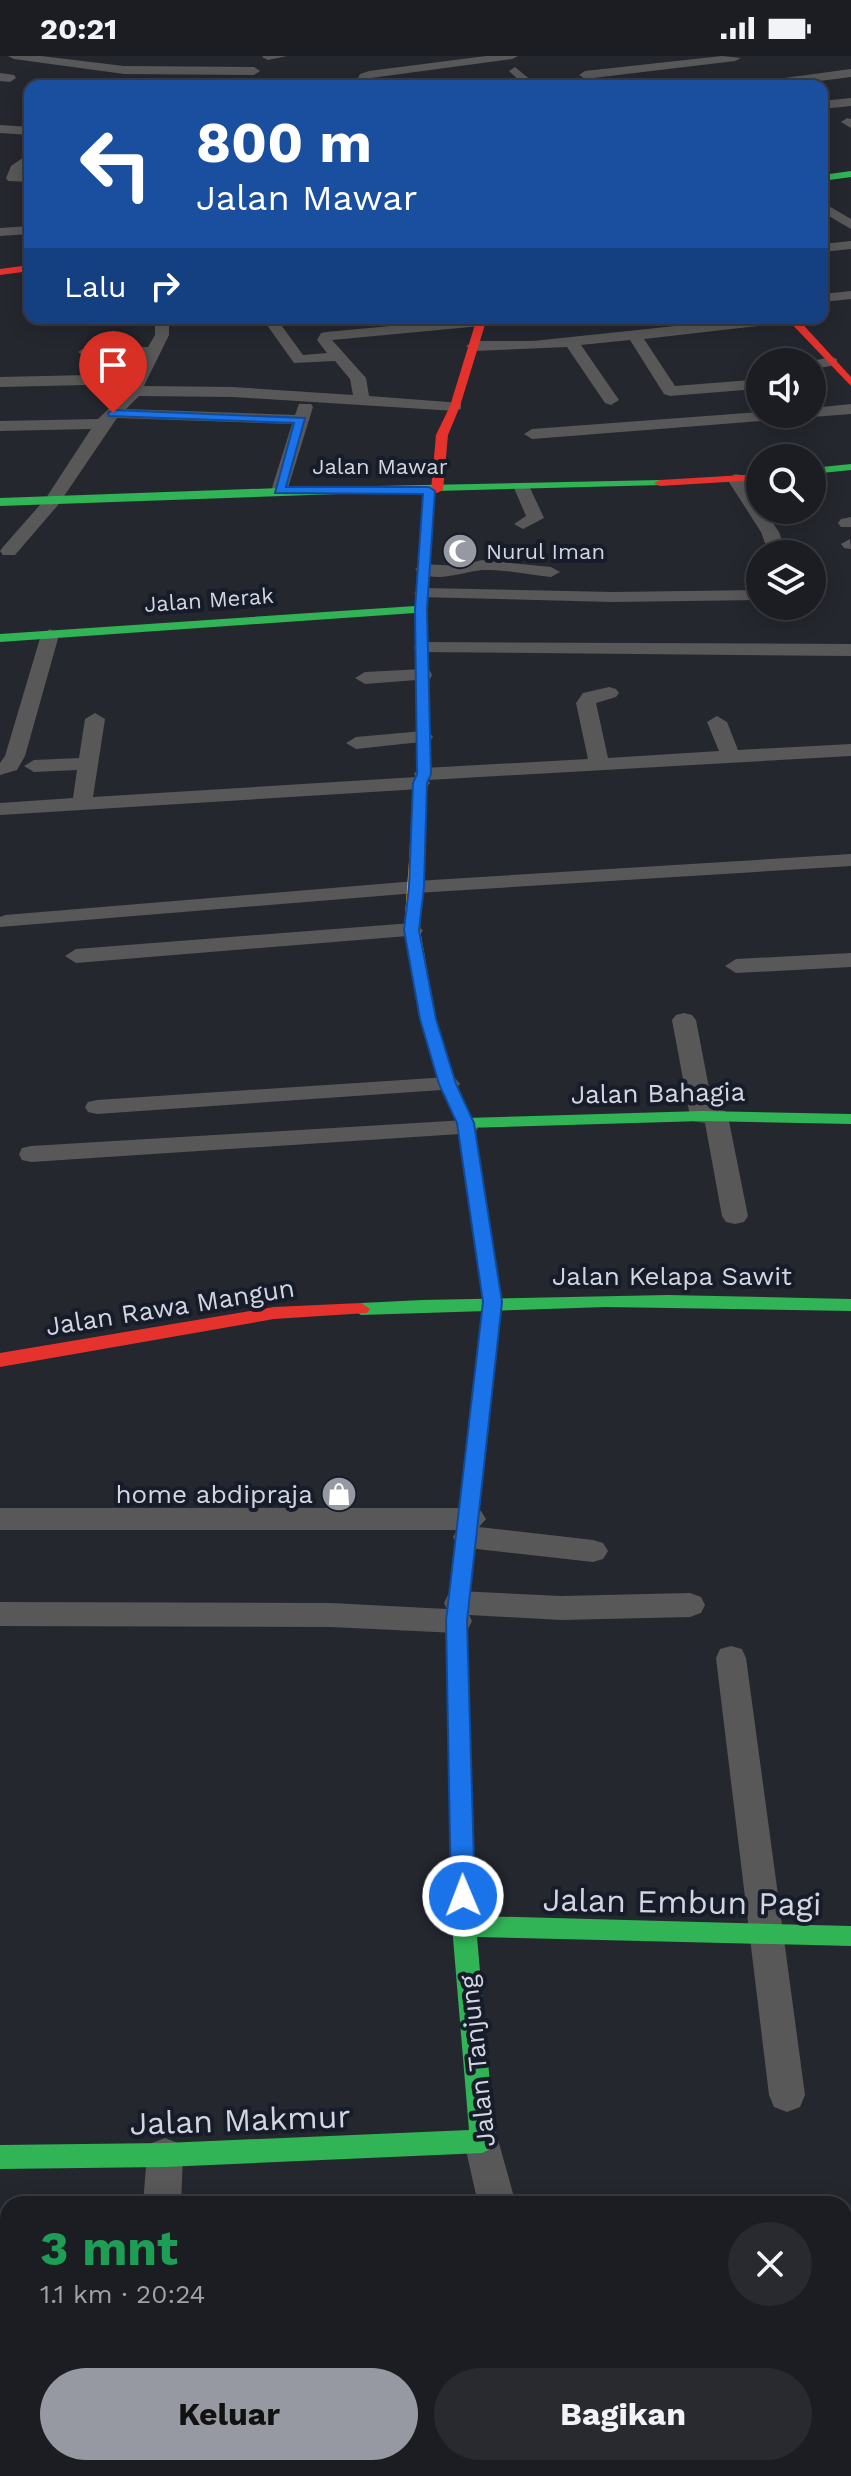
<!DOCTYPE html>
<html lang="id">
<meta charset="utf-8">
<style>
:root{--surface:#1c1d23;--page:#292a30;--text:#f1f3f6;--muted:#a0a2a6;--line:#3a3b41;--accent:#9699a2}
body{margin:0;font-family:"Work Sans",sans-serif;background:var(--page);color:var(--text);height:100vh;display:flex;flex-direction:column;font-size:30px;white-space:nowrap}
*{box-sizing:border-box;margin:0}
p{font-size:26px;color:var(--muted)}
.icon{flex:none;width:44px;height:44px;fill:none;stroke:currentColor;stroke-width:2;stroke-linecap:round;stroke-linejoin:round}
.map{position:relative;flex:1;overflow:hidden}
.panel{position:absolute;left:0px;top:2140px;width:852px;height:280px;display:flex;flex-direction:column;background:var(--surface);border-radius:24px 24px 0 0;box-shadow:0 4px 20px #0003,0 0 0 2px var(--line)}
.panel>*{flex:none}
.top-card{position:absolute;left:24px;top:24px;width:804px;height:244px;border-radius:16px;box-shadow:0 4px 20px #0003,0 0 0 2px var(--line);background:#1a4fa0;color:#fff;overflow:hidden}
.tools{position:absolute;left:746px;top:292px;display:grid;gap:16px}
.tools a{display:grid;place-items:center;width:80px;height:80px;border-radius:50%;background:var(--surface);box-shadow:0 4px 20px #0003,0 0 0 2px var(--line);font-size:40px}
.pin{position:absolute;display:grid;place-items:center;width:68px;height:68px;color:#fff;margin:-82px -34px;border-radius:50% 50% 50% 0;rotate:-45deg;box-shadow:0 0 8px #0007}
.pin .icon{rotate:45deg}
.me{position:absolute;width:88px;margin:-44px;rotate:359deg;stroke-linejoin:round;filter:drop-shadow(0 0 6px #0008)}
.turn{display:flex;align-items:center;gap:28px;height:168px;padding:0 40px;font-size:36px}
.turn .icon{width:104px;height:104px;stroke-width:2.5}
.turn b{display:block;font-size:56px;line-height:68px}
.then{display:flex;align-items:center;height:76px;padding:0 40px;background:#0003;gap:16px;font-size:30px}
.round{display:grid;place-items:center;flex:none;width:84px;height:84px;border-radius:42px;background:var(--page)}
.summary{display:flex;align-items:center;justify-content:space-between;height:136px;padding:0 40px}
h1{font-size:48px;font-weight:700;line-height:60px;color:#1e9e55}
.button{display:flex;gap:16px;margin-top:auto;padding:16px 40px}
.button a{flex:1;height:92px;border-radius:48px;background:var(--accent);color:#111;font-size:32px;font-weight:700;line-height:92px;text-align:center}
.button a+a{background:var(--page);color:var(--text)}
.status{display:flex;justify-content:space-between;align-items:center;height:56px;padding:0 40px;background:var(--surface);direction:ltr}
.status svg{height:22px;fill:currentColor}
.map>svg:first-child{display:block}
.lines{fill:none;stroke-linecap:round;stroke-linejoin:round}
.street{fill:#595858;fill-rule:evenodd}
.fast{fill:#30b455;fill-rule:evenodd}
.slow{fill:#ff9f0a;fill-rule:evenodd}
.jam{fill:#e5322d;fill-rule:evenodd}
.route{fill:#1a73e8;stroke:#114b97;stroke-width:2}
.labels{text-anchor:middle;dominant-baseline:central;stroke-width:8;stroke-linejoin:round;paint-order:stroke}
.far-street-label{font-size:22px;fill:#d3d6e0;stroke:#171c2a}
.far-poi-label{font-size:22px;fill:#d3d6e0;stroke:#171c2a;text-anchor:start}
.street-label{font-size:26px;fill:#d3d6e0;stroke:#171c2a}
.poi-label{font-size:26px;fill:#d3d6e0;stroke:#171c2a;text-anchor:end}
.near-street-label{font-size:32px;fill:#d3d6e0;stroke:#171c2a}
</style>
<div class="status"><b>20:21</b><svg viewBox="0 0 49 12"><path d="M0 12V9h3v3zM5 12V6h3v6zM10 12V3h3v9zM15 12V0h3v12zM26 1h20v11H26zM47 4h2v5h-2z"/></svg></div>
<div class="map">
<svg width="851" height="2420" viewBox="0 0 851 2420">
<rect width="100%" height="100%" fill="#25272f"/>
<g class="lines">
<path class="street" d="M8 0H41L124 10 254 11 260 15 254 19 124 18 14 3Z
M287 0 268 4 262 1 263 0Z
M486 0H518L512 3 371 22 366 30H354L360 18 369 15Z
M722 0 741 2 735 5 585 23 579 19 585 15Z
M515 11 538 30H525L509 15Z
M851 13V21L781 30H748L754 26Z
M0 17 14 19 16 22 10 26 0 25Z
M851 42V50L822 53V45Z
M847 62 851 63V72L841 66Z
M0 69 30 71V79L0 77Z
M30 97V108L21 118H30V126L8 125 6 122 11 110Z
M822 146 851 163V173L822 156Z
M30 170V178L0 180V172Z
M851 185V193L822 196V188Z
M851 235V243L822 246V238Z
M155 262H169V279L144 330 233 331 353 339 350 323 335 305 294 307 262 262H276L303 299 327 297 317 284 321 277 326 276 476 262 488 266 481 270 332 284 366 322 369 340 461 347V353L455 355 233 341 139 340 126 353 295 359 299 348H311L313 351 287 435 279 440 271 435 292 368 117 362 58 449 15 499H3L0 495 3 491 46 442 91 373 0 375V365L98 363 128 334 129 328 0 331V321L133 318 143 301H86L78 296 86 291H148L155 279Z
M751 262H799L792 266 644 283 675 330 751 324 748 314 756 309 760 310V332L756 333 670 340 664 338 630 284 581 289 619 344 611 349 605 347 567 291 474 295 466 290 474 285H533Z
M832 301 837 303V309L812 313V306H806Z
M851 348V358L532 383 524 378 532 373 760 356 812 358V352Z
M735 418 741 419 760 448V454H764L779 476 787 498H769L761 476 727 423Z
M522 427 530 432 544 462 523 473 514 468 526 460 514 432Z
M851 461V471H841L838 467 841 463Z
M850 483 851 493 844 492 841 488Z
M482 504 551 511 560 516 551 521C529 519 504 513 482 514 462 516 431 529 415 513L424 508 458 510Z
M423 532 613 536 760 534V544L613 546 417 541 414 537Z
M50 573 59 579 25 700 17 714 0 719V707L5 700 41 579Z
M423 586 851 588V600L416 596 414 592 416 588Z
M423 613 430 615 432 619 430 623 365 628 355 622 365 616Z
M609 631 616 633 619 637 616 641 596 647 608 702 719 695 707 666 717 660 727 666 738 694 851 688V700L428 724 430 727 427 731 420 733 0 759V747L73 742 77 714 34 716 24 710 34 704 79 702 85 663 95 657 105 663 93 741 416 721 414 718 417 714 424 712 588 703 576 647 583 637Z
M423 675 430 677 433 681 430 685 356 693 346 687 356 681Z
M851 798V810L416 837 0 871V861L5 859 416 825Z
M412 867 423 874 420 879 76 907 65 900 76 893Z
M851 897V911L736 917 725 910 736 903Z
M684 957 692 959 696 964 713 1053 725 1055 728 1060 748 1160 744 1166 735 1168 726 1166 722 1160 705 1067 693 1065 690 1060 672 964 676 959Z
M448 1021 456 1023 460 1028 456 1033 97 1058 88 1056 85 1051 88 1046 97 1044Z
M466 1064 475 1067 478 1072 475 1077 31 1106 22 1104 19 1098 22 1092 31 1090Z
M0 1452H471L481 1455 486 1463 479 1471 593 1484 603 1487 608 1495 603 1503 593 1506 468 1492 458 1489 453 1481 457 1474H0Z
M459 1535 561 1540 690 1537 701 1541 705 1549 701 1557 690 1561 561 1564 469 1559 472 1565 468 1573 457 1577 331 1571 0 1570V1546L331 1547 447 1553 444 1547 448 1539Z
M731 1590 742 1593 746 1602 805 2039 800 2051 787 2056 774 2051 769 2039 716 1602 720 1593Z
M482 2068 495 2073 516 2148H478L464 2085 469 2073Z
M165 2082 178 2087 183 2099 181 2148H143L147 2099 152 2087Z
M851 2389V2420H537L536 2416 537 2412H844V2390Z
M125 2412H165V2420H125Z"/>
<path class="fast" d="M851 115V121L822 125V119Z
M851 408V414L812 418V412Z
M660 424 664 425V429L435 435 427 553 431 718 427 727 423 805 416 809 409 805 413 727 417 718 415 557 0 586V578L415 550 423 435 0 450V442L279 432Z
M702 1055 851 1058V1068L702 1065 465 1072 457 1067 465 1062Z
M668 1239 851 1243V1255L606 1251 361 1259 352 1253 361 1247 422 1244Z
M464 1850 472 1853 476 1860 851 1870V1890L477 1881 495 2085 491 2093 482 2097 165 2111 0 2113V2089L165 2087 469 2074 452 1870 456 1853Z"/>
<path class="slow" d="M416 801 423 805 420 874 436 963 456 1028 473 1067 501 1246 487 1387 484 1392H470L467 1387 483 1246 457 1067 440 1028 420 963 404 874 409 805Z"/>
<path class="jam" d="M30 209V215L0 219V213Z
M477 262H487L460 350 448 379 443 434 437 437 431 434 436 379 450 350Z
M786 262H797L851 321V330Z
M760 418V424L660 430 654 427 660 424Z
M361 1247 370 1253 367 1257 274 1263 0 1311V1297L274 1251Z
M477 1380 484 1382 487 1387 467 1565 476 1860 472 1867 464 1870 456 1867 452 1860 447 1565 467 1387 470 1382Z"/>
</g>
<path class="route" d="M113 354 305 362 286 431H429L435 435 427 553 431 718 427 727 424 831 419 874 436 963 456 1028 474 1067 502 1246 467 1565 475 1840 471 1847 463 1850 455 1847 451 1840 446 1565 483 1246 457 1067 439 1028 420 963 404 874 409 831 413 727 417 718 415 553 423 438 275 437 294 367 109 360 108 357Z"/>
<defs>
<symbol id="mosque-disc" viewBox="-11 -11 22 22"><circle r="9.5" fill="#9699a2" stroke="#171c2a"/><path d="M3.5-4.9A6 6 0 1 0 3.5 4.9A5 5 0 1 1 3.5-4.9Z" fill="#fff"/></symbol>
<symbol id="shop-disc" viewBox="-11 -11 22 22"><circle r="9.5" fill="#9699a2" stroke="#171c2a"/><path d="M-5-2.5h2.3a2.7 3.5 0 0 1 5.4 0H5L5.5 6h-11ZM-1.5-2.5h3a1.5 2.3 0 0 0-3 0Z" fill="#fff"/></symbol>
</defs>
<g fill-rule="evenodd">
<use href="#mosque-disc" x="440" y="475" width="40" height="40"/>
<use href="#shop-disc" x="319" y="1418" width="40" height="40"/>
</g>
<g class="labels">
<g class="far-street-label">
<text x="380" y="410">Jalan Mawar</text>
<text transform="translate(209 544) rotate(-4)">Jalan Merak</text>
</g>
<g class="far-poi-label">
<text x="486" y="495">Nurul Iman</text>
</g>
<g class="street-label">
<text transform="translate(658 1037) rotate(-1)">Jalan Bahagia</text>
<text x="672" y="1220">Jalan Kelapa Sawit</text>
<text transform="translate(170 1251) rotate(-9)">Jalan Rawa Mangun</text>
<text transform="translate(477 2005) rotate(-96)">Jalan Tanjung</text>
</g>
<g class="poi-label">
<text x="313" y="1438">home abdipraja</text>
</g>
<g class="near-street-label">
<text transform="translate(682 1846) rotate(1)">Jalan Embun Pagi</text>
<text transform="translate(240 2064) rotate(-2)">Jalan Makmur</text>
</g>
</g>
</svg>
<div class="tools">
<a><svg class="icon" aria-label="sound" viewBox="0 0 24 24"><path d="M4 9h4l5-4v14l-5-4H4zM17 9q2 3 0 6"/></svg></a>
<a><svg class="icon" aria-label="search" viewBox="0 0 24 24"><circle cx="10" cy="10" r="6"/><path d="M15 15l6 6"/></svg></a>
<a><svg class="icon" aria-label="layers" viewBox="0 0 24 24"><path d="M12 4l9 5-9 5-9-5zM3 14l9 5 9-5"/></svg></a>
</div>
<div class="pin" style="left:113px;top:357px;background:#d93025"><svg class="icon" aria-label="arrive" viewBox="0 0 24 24"><path d="M6 21V4h12l-3 4 3 4H6"/></svg></div>
<svg class="me" style="left:463px;top:1840px" viewBox="-20 -20 40 40"><circle r="17" fill="#1a73e8" stroke="#fff" stroke-width="3"/><path d="M0-11L8 9 0 5-8 9z" fill="#fff"/></svg>
<div class="top-card">
<div class="turn"><svg class="icon" aria-label="left" viewBox="0 0 24 24"><path d="M17 20v-9H6M10 6l-5 5 5 5"/></svg><div><b>800 m</b>Jalan Mawar</div></div>
<div class="then">Lalu<svg class="icon" aria-label="right" viewBox="0 0 24 24"><path d="M7 20v-9h11M14 6l5 5-5 5"/></svg></div>
</div>
<section class="panel">
<div class="summary"><div><h1>3 mnt</h1><p>1.1 km · 20:24</p></div><a class="round"><svg class="icon" aria-label="close" viewBox="0 0 24 24"><path d="M6 6l12 12M18 6L6 18"/></svg></a></div>
<div class="button"><a>Keluar</a><a>Bagikan</a></div>
</section>
</div>
